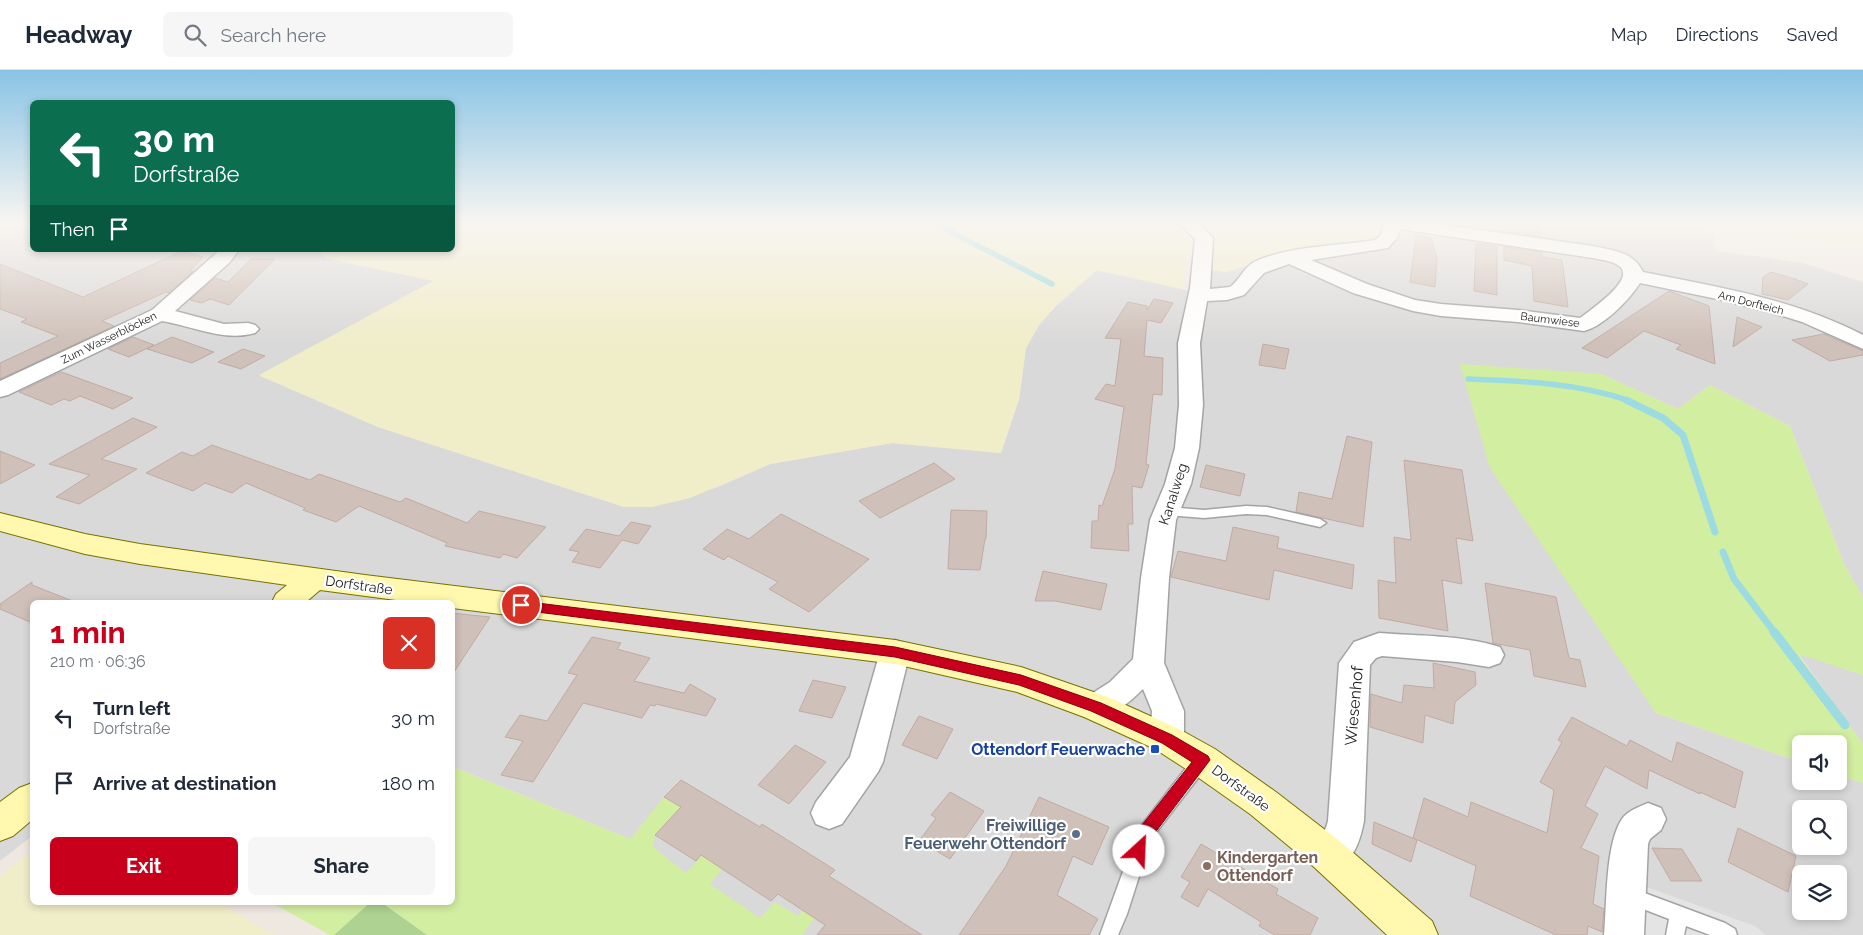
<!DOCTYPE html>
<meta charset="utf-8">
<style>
:root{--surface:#fff;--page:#f6f6f7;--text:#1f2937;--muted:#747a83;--line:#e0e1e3;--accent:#c8001c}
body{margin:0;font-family:Raleway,sans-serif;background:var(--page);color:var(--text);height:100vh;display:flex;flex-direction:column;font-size:19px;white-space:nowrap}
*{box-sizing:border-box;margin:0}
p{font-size:16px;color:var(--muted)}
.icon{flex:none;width:28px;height:28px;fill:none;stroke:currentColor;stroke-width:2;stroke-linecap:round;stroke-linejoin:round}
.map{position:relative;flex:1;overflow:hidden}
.sheet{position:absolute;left:30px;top:530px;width:425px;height:305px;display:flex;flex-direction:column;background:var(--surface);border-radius:8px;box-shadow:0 2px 8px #0003}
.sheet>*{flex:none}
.hud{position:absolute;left:30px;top:30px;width:425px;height:152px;border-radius:8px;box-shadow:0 2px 8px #0003;background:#0b6e4f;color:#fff;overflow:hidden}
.tools{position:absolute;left:1792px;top:665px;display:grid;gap:10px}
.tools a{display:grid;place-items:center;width:55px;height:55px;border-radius:8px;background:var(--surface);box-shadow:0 2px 8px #0003;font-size:25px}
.pin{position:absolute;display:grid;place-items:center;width:42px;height:42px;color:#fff;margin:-21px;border:2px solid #fff;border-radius:50%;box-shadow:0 1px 5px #0007}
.me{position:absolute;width:55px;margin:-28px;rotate:25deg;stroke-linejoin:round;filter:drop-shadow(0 0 4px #0008)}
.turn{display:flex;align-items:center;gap:18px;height:105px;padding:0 20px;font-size:22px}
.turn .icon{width:65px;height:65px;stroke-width:2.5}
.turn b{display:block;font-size:35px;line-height:42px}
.then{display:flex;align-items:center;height:48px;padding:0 20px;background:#0003;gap:10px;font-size:19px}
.round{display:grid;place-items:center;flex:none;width:52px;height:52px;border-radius:8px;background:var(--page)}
.summary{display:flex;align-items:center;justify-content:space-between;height:85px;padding:0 20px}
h1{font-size:30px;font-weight:700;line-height:38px;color:var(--accent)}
.cta{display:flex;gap:10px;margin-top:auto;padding:10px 20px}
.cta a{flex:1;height:58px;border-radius:8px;background:var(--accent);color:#fff;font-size:20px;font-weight:700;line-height:58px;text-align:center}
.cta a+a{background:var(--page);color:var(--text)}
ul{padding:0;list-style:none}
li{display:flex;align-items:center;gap:15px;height:65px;padding:0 20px}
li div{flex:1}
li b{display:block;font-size:19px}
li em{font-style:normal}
header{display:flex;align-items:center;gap:30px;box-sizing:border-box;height:70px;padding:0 25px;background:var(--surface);border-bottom:1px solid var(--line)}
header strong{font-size:24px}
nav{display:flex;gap:28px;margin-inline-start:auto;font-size:18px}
.search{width:350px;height:45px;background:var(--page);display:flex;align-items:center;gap:12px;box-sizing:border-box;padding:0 18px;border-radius:8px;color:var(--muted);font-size:19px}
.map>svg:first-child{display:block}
.residential{fill:#dad9d9;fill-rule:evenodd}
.farmland{fill:#f0edc9}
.grass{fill:#d2eea1}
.forest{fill:#add291}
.parking{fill:#e4e4e4}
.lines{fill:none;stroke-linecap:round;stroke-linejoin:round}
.stream-far2{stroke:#9cdbe1;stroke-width:5.5}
.stream-far1{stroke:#9cdbe1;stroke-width:7}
.stream{stroke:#9cdbe1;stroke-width:9}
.building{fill:#cfc0b9;stroke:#c1aba2}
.lane-casing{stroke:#a3a3a3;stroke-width:3}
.street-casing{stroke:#a3a3a3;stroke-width:3}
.secondary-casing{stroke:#767200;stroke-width:2}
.lane{fill:#fff;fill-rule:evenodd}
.street{fill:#fff;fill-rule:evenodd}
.secondary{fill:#fff8ae;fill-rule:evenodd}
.route{fill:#c8001c;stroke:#820012}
.transit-dot{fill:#1a4fb4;stroke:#fff;stroke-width:2}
.service-dot{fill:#5c6f8a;stroke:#fff;stroke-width:2}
.education-dot{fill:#8d6e63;stroke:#fff;stroke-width:2}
.labels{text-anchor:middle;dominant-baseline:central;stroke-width:4.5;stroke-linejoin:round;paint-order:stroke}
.far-street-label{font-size:11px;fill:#1c1c1c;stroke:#fff}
.street-label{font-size:14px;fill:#1c1c1c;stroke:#fff}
.near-street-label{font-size:16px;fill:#1c1c1c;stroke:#fff}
.near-transit-label{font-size:16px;font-weight:bold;fill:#164399;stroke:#fff;text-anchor:end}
.near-service-label{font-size:16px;font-weight:bold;fill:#4e5e75;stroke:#fff;text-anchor:end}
.near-education-label{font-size:16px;font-weight:bold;fill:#785e54;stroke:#fff;text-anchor:start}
</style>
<header>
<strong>Headway</strong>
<div class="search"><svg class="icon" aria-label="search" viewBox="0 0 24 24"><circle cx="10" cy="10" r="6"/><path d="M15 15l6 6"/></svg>Search here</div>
<nav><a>Map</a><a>Directions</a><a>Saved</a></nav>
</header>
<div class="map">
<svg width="1863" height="865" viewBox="0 0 1863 865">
<rect width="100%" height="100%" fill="#efe8e0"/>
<path class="residential" d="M10 152H18L32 157V180H319L326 188 434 211 260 306 378 357 624 437H652L718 417 770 394 892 373 1001 383 1019 329 1026 278 1039 255 1056 236 1097 200 1190 221 1195 198 1227 202 1290 181 1377 168 1383 152H1630L1713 163 1716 181 1803 193 1863 212V528L1844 494 1790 356 1710 315 1678 339 1601 304 1656 643 1801 692V711H1839V705L1863 713V865H551L630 769 453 697 452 532H32V766L0 791V156ZM1801 739H1839V776H1801ZM1801 804H1839V841H1801Z
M1798 583 1863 605V674Z"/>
<path class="farmland" d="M453 152H1171L1184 168 1188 178 1182 219 1097 200 1056 236 1039 255 1026 278 1019 329 1001 383 892 373 770 394 690 428 652 437H624L378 357 259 305 433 211 326 188 319 180H452Z
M1199 152H1383L1377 168 1370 172 1290 181 1227 202 1210 200 1215 170Z
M1671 152H1863V176Z
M32 781V832L218 833 274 865H0V806Z"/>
<path class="grass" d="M1460 294 1601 304 1678 339 1710 315 1790 356 1844 494 1863 528V605L1798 584 1863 674V713L1839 705V674H1801V692L1656 643 1490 398Z
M453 697 630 769 664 727 681 737 655 765 653 777 686 803 702 785 722 799 710 814 760 848 775 832 798 846 830 806 840 815 802 865H427L382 833 452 832Z
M272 833H371L334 865H330Z"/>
<path class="forest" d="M371 832 382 833 427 865H334Z"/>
<path class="parking" d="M1641 815 1755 856 1766 865H1631Z"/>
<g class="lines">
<path class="stream-far2" d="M932 152 1052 214
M1468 309C1523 311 1578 313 1630 331"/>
<path class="stream-far1" d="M1626 330 1663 348 1683 365 1715 462
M1723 482 1734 509 1775 563"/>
<path class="stream" d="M1774 562 1845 655"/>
</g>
<path class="building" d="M1504 152H1540L1541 167 1504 161Z
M1416 165 1431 168 1437 188 1435 217 1410 212Z
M1476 173 1497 177V225L1474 221Z
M1504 177 1542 182V187L1562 190 1568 237 1534 231 1532 196 1504 190Z
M182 181 203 187 190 201H193L169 223 166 222 102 251 114 256 0 309V293L58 266 21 252 27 249 0 239V194L83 227Z
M251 189H275L229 235 210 229 202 233 190 230 215 208 228 212Z
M1771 202 1795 209 1808 214 1788 230 1762 224 1763 207Z
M1669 221 1709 236 1715 294 1676 279 1681 275 1644 261 1607 288 1582 278Z
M1154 229 1173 233 1161 253 1147 250 1144 286 1163 288 1162 325 1153 324 1146 394 1149 395 1142 418 1132 416 1133 454H1128L1129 481 1091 478 1092 451H1098L1099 435 1102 436 1115 399 1124 337 1095 329 1106 314 1115 316 1121 269 1105 268 1128 232 1147 236V240Z
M1737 247 1762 257 1733 277Z
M1824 264 1863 281V285L1830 291 1792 270Z
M133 267 154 275 129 287 108 279Z
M172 267 214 282 192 293 147 279Z
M1263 274 1289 279 1285 299 1259 295Z
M243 279 265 286 241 299 218 292Z
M61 302 67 304 133 328 113 339 80 326 70 331 64 329 51 335 19 322Z
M133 348 157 357 101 389 137 399 79 434 56 427 90 405 49 394Z
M1347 366 1372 372 1363 457 1296 442 1299 422 1332 429Z
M212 375 310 410 319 404 400 432 406 428 467 453 479 441 546 457 517 488 503 484 500 488 445 476 447 473 359 436 336 452 303 440 305 438 246 413 232 423 205 413 193 421 146 403 182 382 193 386Z
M0 381 35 395 0 414Z
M1404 390 1462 400 1473 471 1456 468 1462 514 1442 510 1448 561 1379 548 1378 510 1396 513 1394 467 1411 470Z
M934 393 955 409 880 448 859 431Z
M1206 395 1245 404 1240 426 1200 417Z
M951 440 987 441 986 469H985L980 500 948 499Z
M781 444 869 489 809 542 769 519 778 512 728 486 724 490 703 479 727 459 749 469Z
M631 452 651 456 638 474 622 470 600 498 572 492 579 482 569 480 586 459 619 466Z
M1233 457 1279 467 1277 478 1354 495 1352 519 1274 500 1269 530 1171 507 1178 481 1226 491Z
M1043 501 1107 514 1101 540 1055 531H1035Z
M32 512V515L75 532H32V553L0 539V534Z
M1485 513 1556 527 1569 588 1580 590 1586 617 1534 606 1530 580 1493 573Z
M452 543 490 547 452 605Z
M592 567 621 573 617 579 650 588 634 611 684 623 690 614 716 629 706 646 656 634 655 636 650 635 642 648 583 633 533 712 501 705 523 671 505 667 520 645 547 651 577 605 568 603Z
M1433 593 1475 602 1476 615 1455 632 1453 654 1425 645 1423 673 1370 657 1371 624 1402 633 1404 615 1434 618Z
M813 610 846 617 832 648 799 641Z
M919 646 953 659 937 689 902 675Z
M1572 647 1627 676 1630 670 1672 692 1677 672 1743 702 1735 738 1700 722V724L1649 700 1647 719 1605 696 1585 736 1598 744 1581 778 1599 786 1593 834 1604 839 1602 862 1588 856 1587 865H1556L1470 826 1476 796 1413 768 1424 728 1468 747 1471 732 1547 763 1554 720 1540 712 1562 672 1558 670Z
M795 675 826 692 789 734 758 715Z
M681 710 760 757 762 754 835 800 829 806 922 865H817L825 855 778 824 771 831 701 785 696 791 655 765 681 737 664 727Z
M950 722 984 741 950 789 919 771 936 748 931 745Z
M1039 727 1109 757 1092 795 1073 786 1057 825 1098 849 1089 865H959L1006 796Z
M1374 752 1417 770 1411 792 1372 774Z
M1738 758 1796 786 1788 822 1728 792Z
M1201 774 1278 819 1276 824 1318 848 1310 865H1275L1259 856 1261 852 1208 819 1198 837 1181 827 1190 812 1181 807Z
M1652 778 1682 779 1702 811H1671Z"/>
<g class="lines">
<defs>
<path id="lane" d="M1246 436 1267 437 1320 449 1326 453 1320 457 1267 445 1246 444 1204 448 1167 445 1161 441 1167 437 1204 440Z
M1202 683 1208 685 1210 690 1208 695 1151 769 1127 844 1118 865H1100L1138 760 1196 685Z
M1631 818 1725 853 1735 859 1737 865H1710L1686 856 1684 865H1666L1669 849 1625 832 1622 826 1625 820Z"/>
<path id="street" d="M1178 152H1198L1213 168 1210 219 1230 217C1240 210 1243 198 1254 192 1287 176 1339 176 1375 170L1380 166 1385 152H1425L1593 176C1613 181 1633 181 1643 202 1718 217 1794 229 1863 265V279L1802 252 1773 243 1722 230 1640 213C1629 230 1604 256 1584 261L1518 252 1441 246 1413 241 1353 223 1289 194 1264 203 1244 225 1227 230 1207 231 1200 273 1203 335 1199 378 1191 414 1176 450 1169 508 1164 593 1184 641V669L1179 679 1167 683 1155 679 1150 669 1152 641 1143 619C1134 628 1110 650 1096 650 1093 650 1088 647 1085 646L1080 637 1085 628 1110 612 1133 589 1141 508 1150 450 1165 414 1175 378 1179 335 1178 273 1190 218 1195 169ZM1400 159 1593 188C1601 190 1617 191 1622 199 1631 213 1589 241 1580 248L1518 240 1441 234 1415 230 1367 214 1311 190 1388 178 1397 168Z
M220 180H239L229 193 175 241 224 254 248 253 255 255 259 259 255 263C223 272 193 256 162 251L8 325 0 327V311L152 240Z
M1379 563C1419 566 1462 565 1500 577L1504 585 1500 593 1489 597 1457 592 1382 586 1376 588 1370 595 1364 751C1359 776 1353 792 1328 802L1315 797 1310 785C1315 772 1325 765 1328 751L1339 593 1354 572Z
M895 570 906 574 910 582 883 692 878 702 842 754 829 759 816 754 811 743 816 732 850 687 880 582 884 574Z
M1648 733 1661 738 1666 749 1661 760 1650 769 1648 774 1644 865H1604C1607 835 1605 774 1622 749 1627 741 1639 737 1648 733Z"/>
<path id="secondary" d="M0 443 85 464 140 474 365 505 895 570 1021 597 1108 627 1179 659 1215 679 1276 722 1342 773 1432 851 1438 865H1387L1314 797 1250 744 1189 701 1155 679 1084 647 1017 622 895 594 452 538V532H411L320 520 306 532H272L276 524 287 515 140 494 85 484 0 461Z
M32 713V750L13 766 0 771V732L19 718Z"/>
</defs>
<use href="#lane" class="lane-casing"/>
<use href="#street" class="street-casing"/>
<use href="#secondary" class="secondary-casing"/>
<use href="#lane" class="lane"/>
<use href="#street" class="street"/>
<use href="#secondary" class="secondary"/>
</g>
<linearGradient id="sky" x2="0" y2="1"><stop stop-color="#89c4e5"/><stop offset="0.56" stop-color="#f8f5f1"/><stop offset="1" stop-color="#f8f5f1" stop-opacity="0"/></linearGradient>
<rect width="1863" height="273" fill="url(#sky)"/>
<path class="route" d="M521 531 895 577 1021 605 1101 633 1172 665 1208 686 1210 690 1151 768 1144 786 1139 788 1133 786 1131 781 1138 760 1192 692 1162 673 1091 641 1019 615 895 587 521 540 516 538 514 535 516 532Z"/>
<rect class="transit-dot" x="1150" y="674" width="10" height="10" rx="2.5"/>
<circle class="service-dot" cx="1076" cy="764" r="5"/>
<circle class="education-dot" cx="1207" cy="796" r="5"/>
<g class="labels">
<g class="far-street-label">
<text transform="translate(1751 233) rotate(14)">Am Dorfteich</text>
<text transform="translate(1550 250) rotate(7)">Baumwiese</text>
<text transform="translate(109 268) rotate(-26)">Zum Wasserblöcken</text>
</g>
<g class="street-label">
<text transform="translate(1173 424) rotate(-72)">Kanalweg</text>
<text transform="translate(359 515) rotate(8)">Dorfstraße</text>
<text transform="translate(1241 718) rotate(36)">Dorfstraße</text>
</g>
<g class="near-street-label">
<text transform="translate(1354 636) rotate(-85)">Wiesenhof</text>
</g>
<g class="near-transit-label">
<text x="1145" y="679">Ottendorf Feuerwache</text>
</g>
<g class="near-service-label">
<text x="1066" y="755">Freiwillige<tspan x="1066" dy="18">Feuerwehr Ottendorf</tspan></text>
</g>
<g class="near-education-label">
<text x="1217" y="787">Kindergarten<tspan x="1217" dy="18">Ottendorf</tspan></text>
</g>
</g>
</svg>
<div class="tools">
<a><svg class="icon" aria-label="sound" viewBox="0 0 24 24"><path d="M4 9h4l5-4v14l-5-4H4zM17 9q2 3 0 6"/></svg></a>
<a><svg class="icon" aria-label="search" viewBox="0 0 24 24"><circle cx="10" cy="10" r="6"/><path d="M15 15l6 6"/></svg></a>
<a><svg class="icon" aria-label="layers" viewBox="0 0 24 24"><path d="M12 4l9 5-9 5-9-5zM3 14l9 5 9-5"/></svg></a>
</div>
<div class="pin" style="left:521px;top:535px;background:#d93025"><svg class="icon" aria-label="arrive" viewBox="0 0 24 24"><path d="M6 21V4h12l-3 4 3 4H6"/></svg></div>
<svg class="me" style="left:1139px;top:781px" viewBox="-20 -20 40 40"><circle r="19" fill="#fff"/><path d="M0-13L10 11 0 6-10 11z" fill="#c8001c"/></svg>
<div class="hud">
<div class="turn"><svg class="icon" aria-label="left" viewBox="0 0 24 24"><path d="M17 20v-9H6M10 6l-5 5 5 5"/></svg><div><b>30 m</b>Dorfstraße</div></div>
<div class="then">Then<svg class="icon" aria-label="arrive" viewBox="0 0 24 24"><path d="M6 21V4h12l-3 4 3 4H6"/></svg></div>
</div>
<section class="sheet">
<div class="summary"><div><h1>1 min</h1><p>210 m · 06:36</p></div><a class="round" style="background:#d93025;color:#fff"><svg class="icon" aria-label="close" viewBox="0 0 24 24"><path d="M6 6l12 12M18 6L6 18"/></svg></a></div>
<ul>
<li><svg class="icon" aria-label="left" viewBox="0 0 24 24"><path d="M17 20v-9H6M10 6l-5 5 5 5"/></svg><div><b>Turn left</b><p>Dorfstraße</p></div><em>30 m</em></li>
<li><svg class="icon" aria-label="arrive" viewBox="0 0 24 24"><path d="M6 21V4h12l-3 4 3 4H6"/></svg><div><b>Arrive at destination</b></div><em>180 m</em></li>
</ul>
<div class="cta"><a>Exit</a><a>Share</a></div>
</section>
</div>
